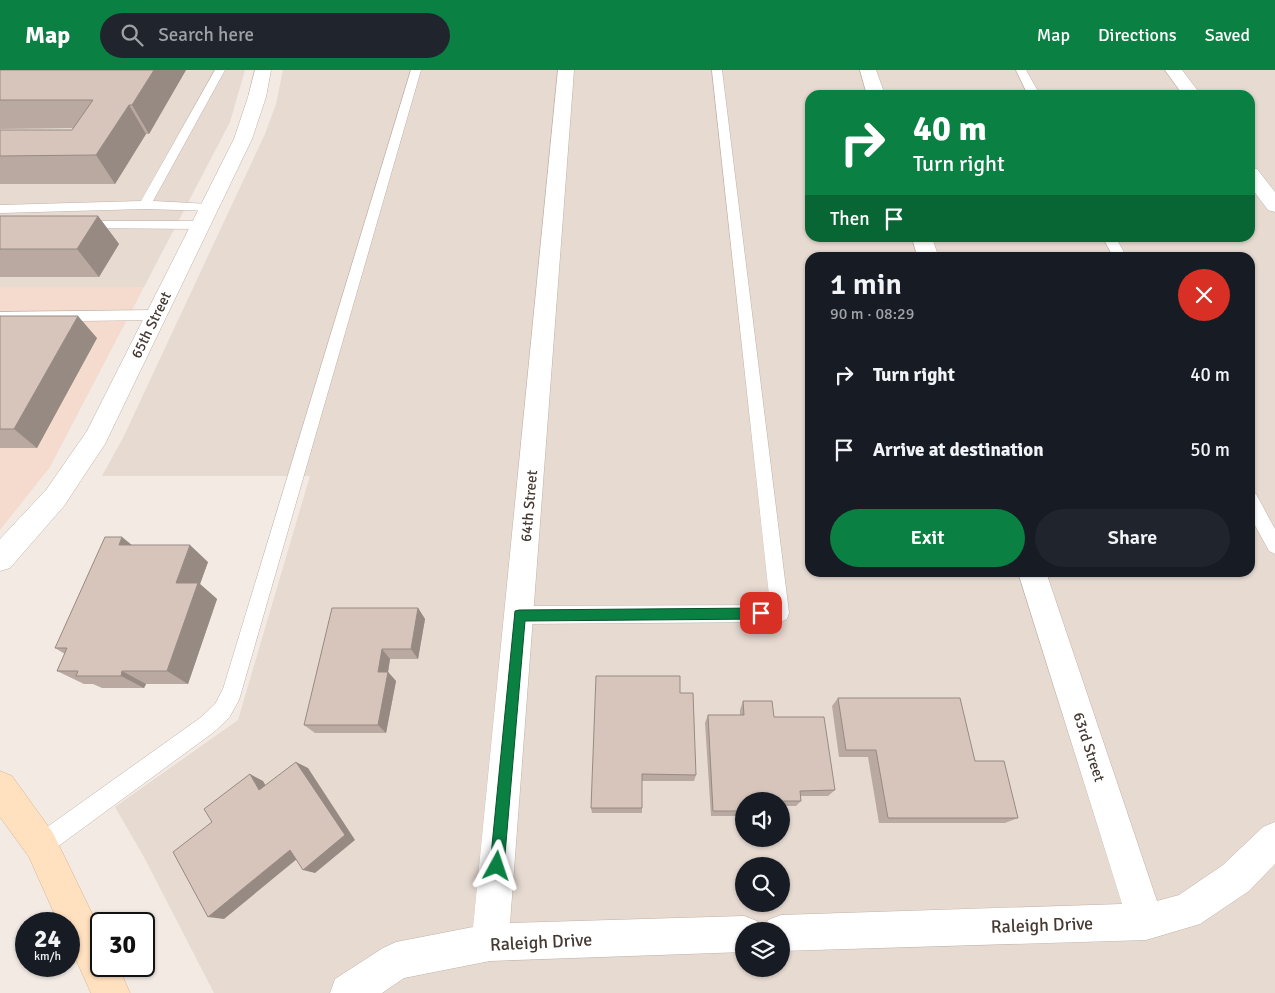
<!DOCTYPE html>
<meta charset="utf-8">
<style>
:root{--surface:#171b24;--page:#20242c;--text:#f1f3f6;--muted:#9ea1a6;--accent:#0b8043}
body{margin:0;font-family:Signika,sans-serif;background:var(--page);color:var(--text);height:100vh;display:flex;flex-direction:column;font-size:19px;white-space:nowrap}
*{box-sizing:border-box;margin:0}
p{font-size:16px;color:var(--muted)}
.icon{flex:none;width:28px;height:28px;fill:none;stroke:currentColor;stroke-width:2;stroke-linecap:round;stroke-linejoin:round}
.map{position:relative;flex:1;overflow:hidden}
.sheet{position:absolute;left:805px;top:182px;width:450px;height:325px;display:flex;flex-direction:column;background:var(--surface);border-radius:15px;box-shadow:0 1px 4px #0004}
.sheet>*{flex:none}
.top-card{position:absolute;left:805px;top:20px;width:450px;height:152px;border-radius:15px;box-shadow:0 1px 4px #0004;background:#0b8043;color:#fff;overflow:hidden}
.controls{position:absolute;left:735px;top:722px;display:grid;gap:10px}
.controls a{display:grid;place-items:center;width:55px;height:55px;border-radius:50%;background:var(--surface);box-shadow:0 1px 4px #0004;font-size:25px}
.speed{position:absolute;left:15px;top:842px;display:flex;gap:10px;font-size:25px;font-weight:700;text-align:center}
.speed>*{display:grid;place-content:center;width:65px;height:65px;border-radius:50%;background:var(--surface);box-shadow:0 1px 4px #0004;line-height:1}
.speed small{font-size:12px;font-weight:400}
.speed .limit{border:2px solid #111;border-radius:8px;background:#fff;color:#111}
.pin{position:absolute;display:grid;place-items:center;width:42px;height:42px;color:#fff;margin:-21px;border-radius:10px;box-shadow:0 2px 8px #0006}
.me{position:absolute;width:55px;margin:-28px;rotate:5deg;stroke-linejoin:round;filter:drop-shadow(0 0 4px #0008)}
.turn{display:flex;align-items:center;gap:18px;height:105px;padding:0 25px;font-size:22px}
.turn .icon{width:65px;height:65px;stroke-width:2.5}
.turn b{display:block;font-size:35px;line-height:42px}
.then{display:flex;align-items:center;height:48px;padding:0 25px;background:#0003;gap:10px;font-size:19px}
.round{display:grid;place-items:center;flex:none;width:52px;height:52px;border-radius:26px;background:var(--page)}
.head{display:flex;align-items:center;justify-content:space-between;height:85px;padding:0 25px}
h1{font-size:30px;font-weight:600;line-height:38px}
.action{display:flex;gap:10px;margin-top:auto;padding:10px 25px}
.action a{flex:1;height:58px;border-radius:30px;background:var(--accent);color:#fff;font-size:20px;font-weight:600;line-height:58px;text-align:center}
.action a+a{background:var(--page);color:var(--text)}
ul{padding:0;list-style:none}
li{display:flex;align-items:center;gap:15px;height:75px;padding:0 25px}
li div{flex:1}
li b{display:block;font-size:19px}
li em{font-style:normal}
header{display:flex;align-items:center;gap:30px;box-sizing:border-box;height:70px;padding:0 25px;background:var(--accent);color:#fff}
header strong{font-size:24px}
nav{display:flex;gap:28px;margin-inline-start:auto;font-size:18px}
.search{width:350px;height:45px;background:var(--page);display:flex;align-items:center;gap:12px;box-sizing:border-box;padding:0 18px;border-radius:28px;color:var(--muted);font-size:19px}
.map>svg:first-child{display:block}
.residential{fill:#e6dad1;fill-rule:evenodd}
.commercial{fill:#f5dbcd}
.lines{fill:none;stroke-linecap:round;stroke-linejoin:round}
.lane-casing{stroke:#c0b2a9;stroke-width:1}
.street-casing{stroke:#c0b2a9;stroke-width:1}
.secondary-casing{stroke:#d7b593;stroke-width:1}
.lane{fill:#fff;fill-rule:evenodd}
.street{fill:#fff;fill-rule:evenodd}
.secondary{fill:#ffe1c0;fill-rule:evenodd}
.wall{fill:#b9a9a1}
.shaded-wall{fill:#968a83}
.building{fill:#d7c5bb;stroke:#968a83}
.route{fill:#0b8043;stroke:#07532c}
.labels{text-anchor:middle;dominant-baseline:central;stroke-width:4;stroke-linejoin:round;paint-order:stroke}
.street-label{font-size:15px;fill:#443933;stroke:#fff}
.near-street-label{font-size:18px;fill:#443933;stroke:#fff}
</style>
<header>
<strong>Map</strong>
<div class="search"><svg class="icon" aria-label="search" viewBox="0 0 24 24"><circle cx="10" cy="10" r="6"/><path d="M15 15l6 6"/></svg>Search here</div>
<nav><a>Map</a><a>Directions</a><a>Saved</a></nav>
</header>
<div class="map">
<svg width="1275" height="923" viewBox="0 0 1275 923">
<rect width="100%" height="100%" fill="#f2eae3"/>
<path class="residential" d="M0 0H245L230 52 144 217H0Z
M283 0H1275V923H214L144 787 115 737 238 650 310 406H102L123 368 265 64 276 34ZM810 25H1250V168H810ZM810 188H1250V502H810ZM744 731H781V769H744ZM744 796H781V834H744ZM744 861H781V899H744Z"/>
<path class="commercial" d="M0 217H144L50 397 0 460Z"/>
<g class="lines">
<defs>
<path id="lane" d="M215 0H225L153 131 210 134 216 138 214 141 145 139 0 143V135L141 131Z
M411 0H421L239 630 229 648 214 662 49 783 41 786 33 783 30 775 33 767 200 648 215 634 223 619Z
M712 0H722L789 543 787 549 780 552 519 554 512 551 510 545 512 539 519 536 770 535Z
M1016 0H1026L1040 25H1028Z
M83 151H201L207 155 201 159 78 158 77 155Z
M1103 168H1116L1127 188H1114Z
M156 240 161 241 163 245 161 249 156 250 0 252V242Z
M1250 422 1256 424 1275 459V484L1269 481 1250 446Z"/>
<path id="street" d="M255 0H271L266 27 252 69 105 374 64 436 10 498 0 501V469L46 420 87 361 234 69 248 27Z
M558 0H574L510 853 744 846 757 851 761 861H744V882L490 891 404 908 382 923H330L335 909 383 878 396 872 473 857Z
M860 0H876L885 25H867Z
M1165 0H1182L1201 25H1183Z
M1250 97 1257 99 1275 122V142L1268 140 1250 116Z
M912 168H932L939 188H918Z
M1018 502H1046L1157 831 1179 825 1223 795 1263 757 1275 752V794L1249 821 1200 854 1146 870 781 881V861H763L768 850 781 845 1122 834Z"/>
<path id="secondary" d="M0 701 12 706 53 763 101 862V896H118L130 923H91L69 874V854H59L29 787 0 747Z"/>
</defs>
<use href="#lane" class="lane-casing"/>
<use href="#street" class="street-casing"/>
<use href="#secondary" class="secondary-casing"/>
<use href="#lane" class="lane"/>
<use href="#street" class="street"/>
<use href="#secondary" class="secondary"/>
</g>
<path class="wall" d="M0 0H186L149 64H146L115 114H0V60H72L73 58 0 59Z
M0 146H98L119 174 99 207H0Z
M0 246 97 268 37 378H0Z
M132 475 208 492 200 514 217 529 188 614H146L144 618H102L93 614H84L57 601 65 584 55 578Z
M418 538 425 549 418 589H390L388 602 396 611 386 663H315L304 655Z
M680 623 696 705 694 711H642V743H592L591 738Z
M838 628 975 691 1018 748 1005 753H879L868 687H839L832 636Z
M743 631 774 647 835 720 828 726H801V731L796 736H781V731H744V746H711L705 653 708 645H740V640Z"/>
<path class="shaded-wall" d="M154 0H186L149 64 132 35Z
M129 35 146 64 115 114 96 85Z
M98 146 119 174 99 207 77 179Z
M78 246 97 268 37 378 14 359Z
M122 467 143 484 119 475Z
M190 475 208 492 200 514 217 529 188 614 167 601 176 513Z
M418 538 425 549 418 589 411 579Z
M382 579 390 589 388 602 396 611 386 663 378 655V602Z
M122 601 146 614 144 618 121 606Z
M296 692 308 698 355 770 315 803 303 800Z
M250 704 263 711 272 726 259 720Z
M290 780 303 784 224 849 208 847Z"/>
<path class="building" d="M0 0H154L132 35H129L96 85 0 86V60H72L93 30H0Z
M0 146H98L77 179H0Z
M0 246H78L14 359H0Z
M105 467H122L119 475H190L176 513H198L167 601H122L121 606H76L78 601H57L67 578H55Z
M332 538H418L411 579H382L378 602H388L378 655H304Z
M596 606H680V623H693L696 705 642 704V738H591Z
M838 628H960L975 691H1004L1018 748H888L876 680H846Z
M743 631H772L774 647H824L835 720 800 721 801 731H744V741H713L708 645H744Z
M296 692 345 765 303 800 290 780 208 847 173 782 212 752 204 739 250 704 259 720Z"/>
<path class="route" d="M761 538 765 539 767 543 765 547 761 549 525 551 504 796 502 801 497 803 492 801 490 796 515 541 519 540Z"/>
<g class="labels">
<g class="street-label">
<text transform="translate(151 255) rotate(-64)">65th Street</text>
<text transform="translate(529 436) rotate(-85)">64th Street</text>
<text transform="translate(1089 677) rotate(72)">63rd Street</text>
</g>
<g class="near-street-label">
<text transform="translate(1042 855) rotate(-2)">Raleigh Drive</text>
<text transform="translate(541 872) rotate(-3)">Raleigh Drive</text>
</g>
</g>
</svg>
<div class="controls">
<a><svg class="icon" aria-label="sound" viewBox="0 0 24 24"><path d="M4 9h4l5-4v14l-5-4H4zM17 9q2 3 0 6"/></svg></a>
<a><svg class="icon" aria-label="search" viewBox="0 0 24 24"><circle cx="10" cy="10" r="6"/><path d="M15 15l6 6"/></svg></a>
<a><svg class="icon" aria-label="layers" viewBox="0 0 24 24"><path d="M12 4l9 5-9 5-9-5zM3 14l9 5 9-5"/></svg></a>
</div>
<div class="speed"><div>24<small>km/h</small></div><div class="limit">30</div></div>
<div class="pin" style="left:761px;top:543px;background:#d93025"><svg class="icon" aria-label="arrive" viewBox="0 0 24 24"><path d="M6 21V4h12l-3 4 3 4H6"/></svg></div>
<svg class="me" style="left:497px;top:796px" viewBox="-20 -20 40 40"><path d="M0-17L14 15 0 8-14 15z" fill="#0b8043" stroke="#fff" stroke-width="4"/></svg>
<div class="top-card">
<div class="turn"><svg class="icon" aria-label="right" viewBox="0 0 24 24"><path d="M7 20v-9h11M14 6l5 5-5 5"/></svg><div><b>40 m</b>Turn right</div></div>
<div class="then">Then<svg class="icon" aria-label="arrive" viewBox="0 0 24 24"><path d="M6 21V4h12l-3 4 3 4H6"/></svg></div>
</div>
<section class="sheet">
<div class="head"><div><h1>1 min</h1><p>90 m · 08:29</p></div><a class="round" style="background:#d93025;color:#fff"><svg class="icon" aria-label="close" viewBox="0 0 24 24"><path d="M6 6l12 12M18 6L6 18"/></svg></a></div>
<ul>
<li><svg class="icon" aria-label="right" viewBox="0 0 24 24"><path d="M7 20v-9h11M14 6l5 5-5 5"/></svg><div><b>Turn right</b></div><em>40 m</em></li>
<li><svg class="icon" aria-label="arrive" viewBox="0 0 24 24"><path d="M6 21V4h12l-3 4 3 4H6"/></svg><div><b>Arrive at destination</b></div><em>50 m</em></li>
</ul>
<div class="action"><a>Exit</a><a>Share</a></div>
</section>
</div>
